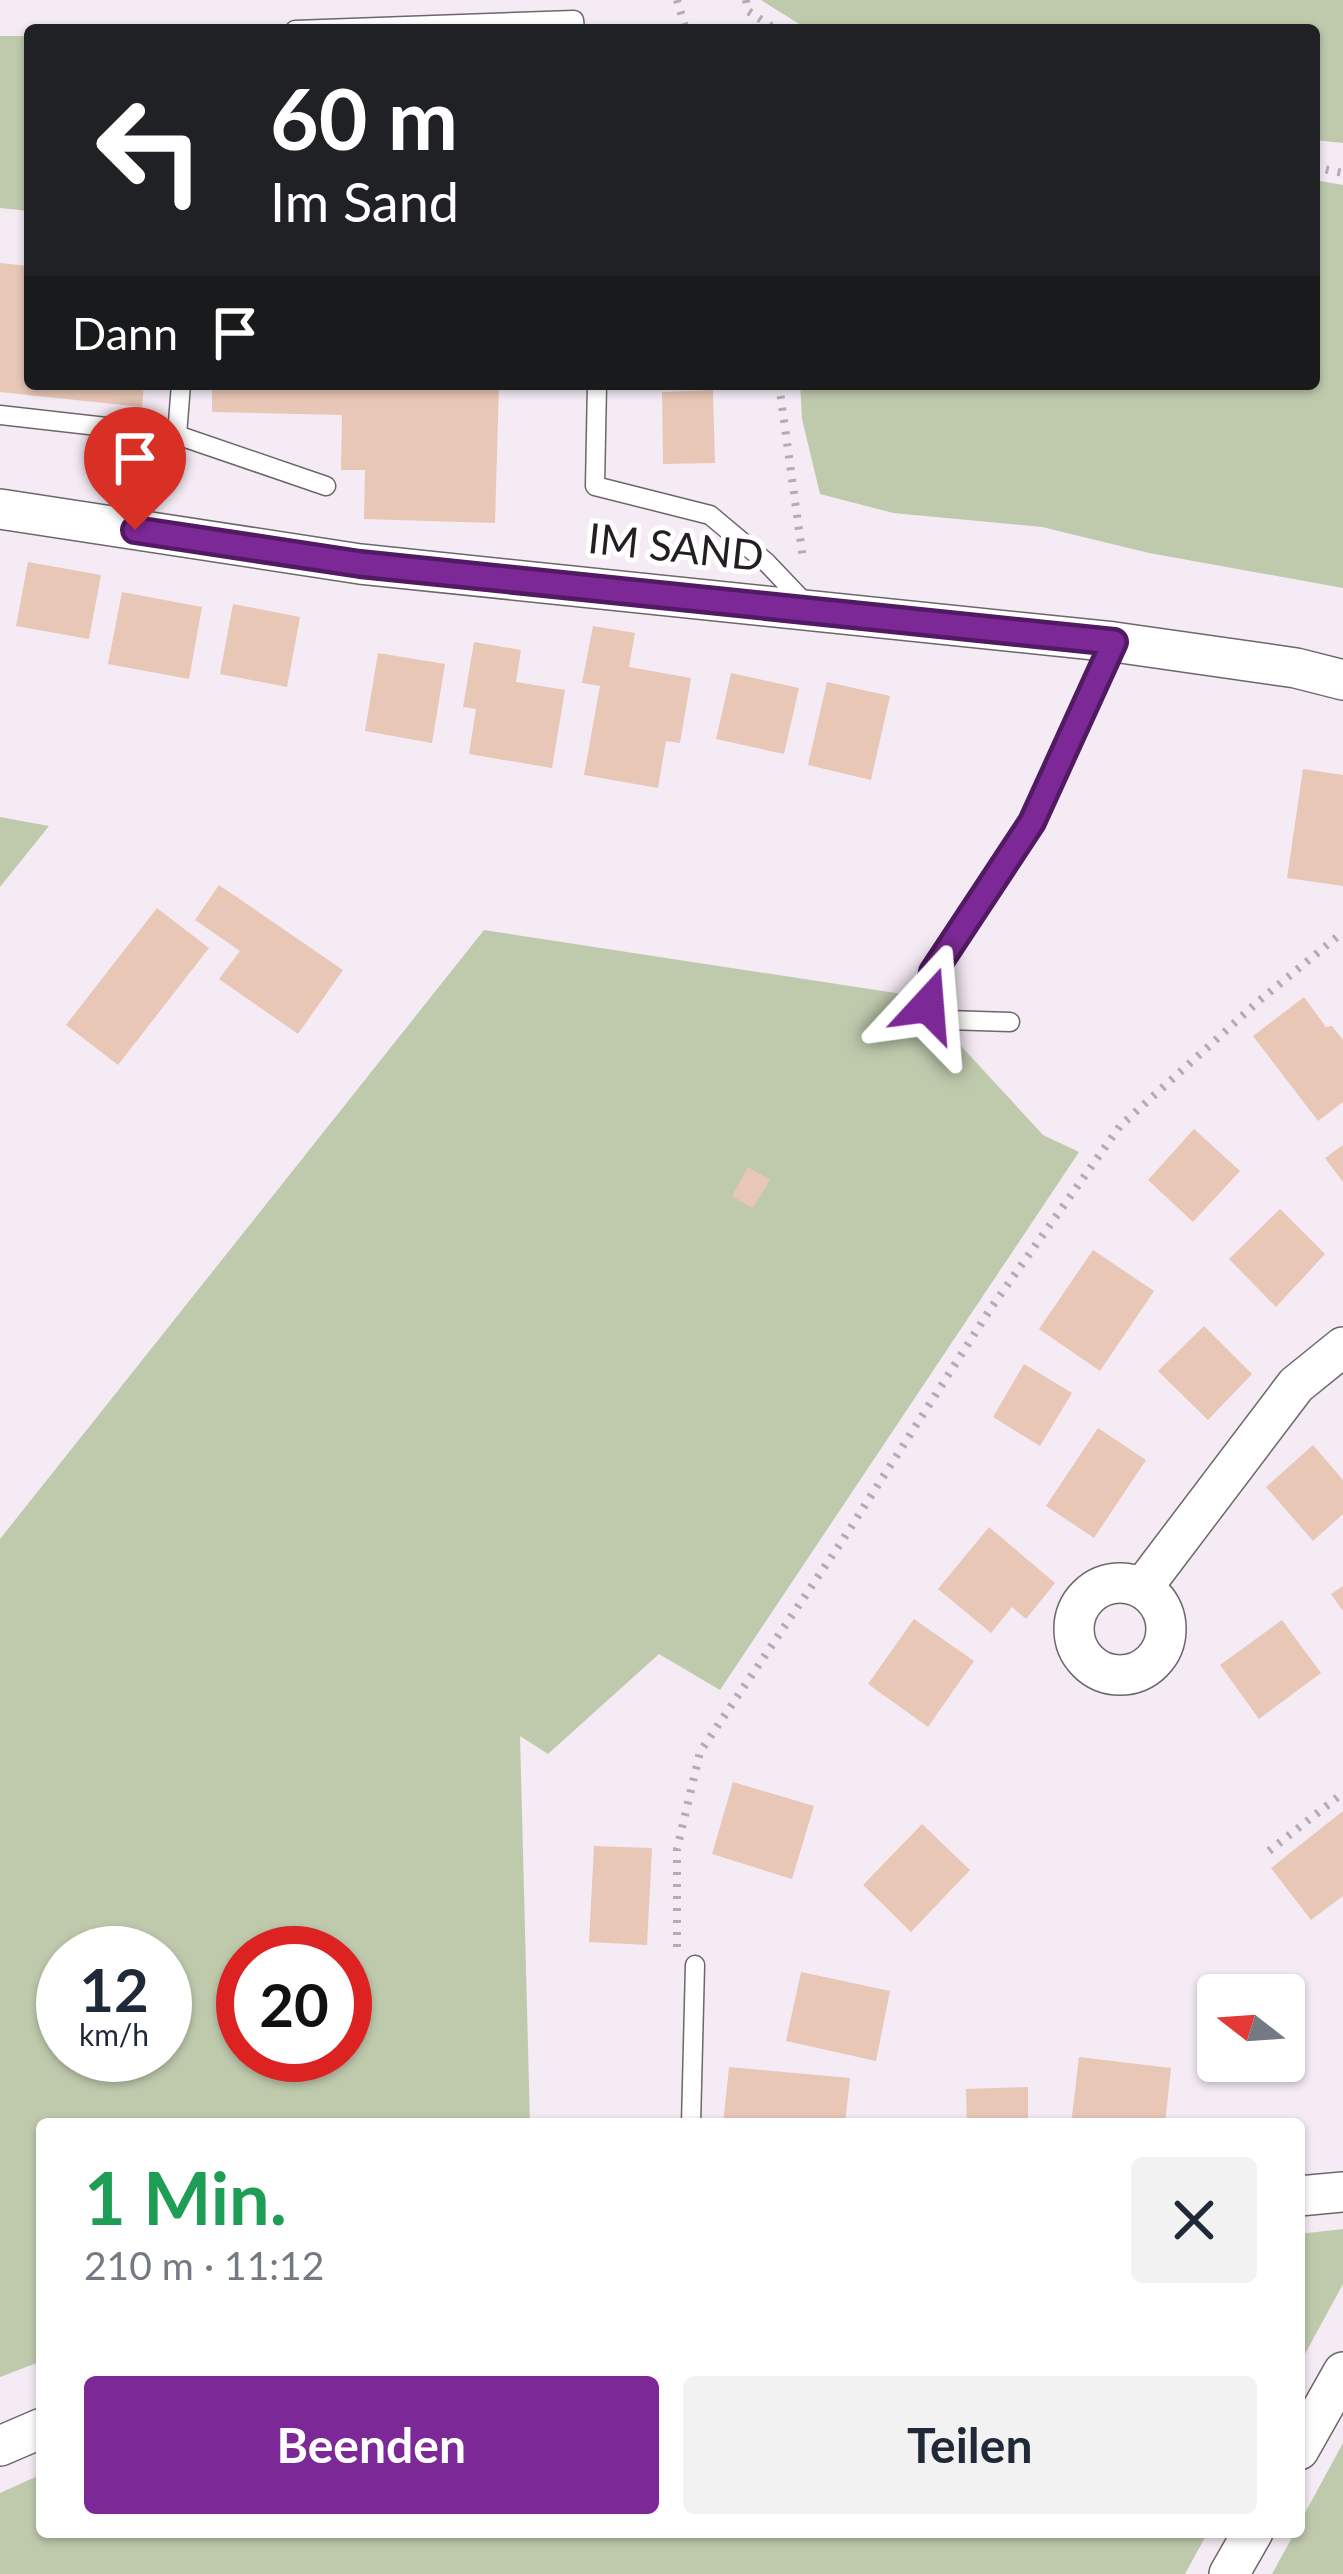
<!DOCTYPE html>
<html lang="de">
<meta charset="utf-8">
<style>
:root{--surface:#fff;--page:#f2f2f3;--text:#1f2937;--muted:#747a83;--accent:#7d2897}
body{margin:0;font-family:Lato,sans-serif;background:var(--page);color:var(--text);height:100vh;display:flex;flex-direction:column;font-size:45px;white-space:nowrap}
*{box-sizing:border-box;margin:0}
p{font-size:39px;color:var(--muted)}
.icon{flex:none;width:66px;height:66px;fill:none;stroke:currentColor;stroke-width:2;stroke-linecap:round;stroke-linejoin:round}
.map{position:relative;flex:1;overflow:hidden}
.sheet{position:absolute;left:36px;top:2118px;width:1269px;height:420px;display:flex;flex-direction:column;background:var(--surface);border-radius:12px;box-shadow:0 3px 9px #0004}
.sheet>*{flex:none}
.hud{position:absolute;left:24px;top:24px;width:1296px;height:366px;border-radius:12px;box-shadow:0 3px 9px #0004;background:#202124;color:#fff;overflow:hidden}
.needle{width:78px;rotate:287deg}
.tools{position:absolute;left:1197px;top:1974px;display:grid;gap:24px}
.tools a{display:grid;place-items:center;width:108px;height:108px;border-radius:12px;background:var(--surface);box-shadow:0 3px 9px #0004;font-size:60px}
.speed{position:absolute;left:36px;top:1926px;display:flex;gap:24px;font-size:60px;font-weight:700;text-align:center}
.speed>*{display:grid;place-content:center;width:156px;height:156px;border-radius:50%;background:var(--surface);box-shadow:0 3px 9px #0004;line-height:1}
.speed small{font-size:30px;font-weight:400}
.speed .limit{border:18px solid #d22;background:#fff;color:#111}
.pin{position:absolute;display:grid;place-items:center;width:102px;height:102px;color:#fff;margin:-123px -51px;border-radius:50% 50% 50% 0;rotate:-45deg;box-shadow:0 0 12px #0007}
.pin .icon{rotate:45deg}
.me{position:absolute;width:132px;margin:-66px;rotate:19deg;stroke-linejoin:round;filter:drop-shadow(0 0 9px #0008)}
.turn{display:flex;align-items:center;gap:42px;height:252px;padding:0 48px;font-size:54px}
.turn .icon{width:156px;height:156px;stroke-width:2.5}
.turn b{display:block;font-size:84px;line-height:102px}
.then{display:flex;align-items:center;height:114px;padding:0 48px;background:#0003;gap:24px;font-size:45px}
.round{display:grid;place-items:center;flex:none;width:126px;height:126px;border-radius:12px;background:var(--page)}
.overview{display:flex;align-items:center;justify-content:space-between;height:204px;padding:0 48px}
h1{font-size:72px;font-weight:700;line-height:90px;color:#1e9e55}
.action{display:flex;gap:24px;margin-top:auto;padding:24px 48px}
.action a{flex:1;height:138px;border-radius:12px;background:var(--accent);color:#fff;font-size:48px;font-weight:700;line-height:138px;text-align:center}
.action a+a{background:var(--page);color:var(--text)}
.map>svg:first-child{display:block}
.green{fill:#bfcaad;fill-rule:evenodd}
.building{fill:#e8c7b7}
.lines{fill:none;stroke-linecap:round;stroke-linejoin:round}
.lane-casing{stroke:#6e656d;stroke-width:21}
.street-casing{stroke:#6e656d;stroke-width:42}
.path{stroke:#b4acb4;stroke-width:8;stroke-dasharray:3 9;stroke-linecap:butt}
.lane{stroke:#fff;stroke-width:18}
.street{stroke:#fff;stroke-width:39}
.route-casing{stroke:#511a62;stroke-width:30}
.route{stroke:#7d2897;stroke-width:21}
.labels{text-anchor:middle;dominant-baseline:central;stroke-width:10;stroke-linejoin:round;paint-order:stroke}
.street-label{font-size:42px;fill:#221e21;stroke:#fff}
</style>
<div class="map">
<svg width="1343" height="2574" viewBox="0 0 1343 2574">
<rect width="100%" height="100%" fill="#f5ebf5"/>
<path class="green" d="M761 0H1343V143L1314 140V30H809Z
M0 36H30V211L0 208Z
M1314 180 1343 185V588L1149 553 1042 527 893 513 820 494 802 419 800 384H1314Z
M0 817 49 826 0 887Z
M484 930 915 996 1043 1135 1079 1152 720 1690 659 1654 548 1754 520 1736 530 2124H42V2361L0 2377V1539ZM63 1953H165V2055H63ZM243 1953H345V2055H243Z
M1343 2229V2284L1299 2365V2234Z
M1343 2443V2574H1272L1295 2532H1299V2524Z
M42 2474V2532H1208L1185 2574H0V2493Z"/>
<path class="building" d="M0 263 30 266V384H144L142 407 0 392Z
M212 384H499L495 523 364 519 365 470H341L342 415 212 412Z
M713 390 715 463 663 464 662 392Z
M28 562 101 575 89 639 16 626Z
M122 592 202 607 189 679 108 664Z
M233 604 300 617 287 687 220 674Z
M593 626 635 633 629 667 691 678 680 743 666 741 658 788 584 775 600 686 582 683Z
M474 642 521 650 516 682 565 690 552 768 469 754 476 709 463 707Z
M378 653 445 664 432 743 365 731Z
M731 673 799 688 784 754 716 739Z
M827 682 890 696 871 780 808 765Z
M1303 769 1343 775V886L1287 878Z
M219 885 343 970 298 1034 219 979 240 951 195 920Z
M157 908 209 948 118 1065 66 1025Z
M1304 997 1326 1027 1332 1026 1343 1040V1102L1318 1121 1253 1036Z
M1194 1129 1240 1171 1193 1222 1148 1180Z
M1343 1145V1182L1325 1158Z
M748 1167 770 1180 753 1208 732 1196Z
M1280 1209 1325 1254 1276 1307 1229 1259Z
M1093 1250 1154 1291 1100 1371 1039 1329Z
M1204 1326 1252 1374 1208 1420 1158 1371Z
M1024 1364 1072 1393 1040 1446 993 1417Z
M1098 1428 1146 1460 1094 1538 1046 1506Z
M1313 1445 1343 1480V1514L1313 1541 1266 1487Z
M989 1527 1055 1583 1026 1619 1012 1607 991 1633 938 1589Z
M1343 1586V1611L1331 1594Z
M914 1619 974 1661 928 1727 868 1684Z
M1282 1620 1321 1673 1259 1719 1220 1665Z
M733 1782 814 1806 792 1879 712 1854Z
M1343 1811V1896L1311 1920 1271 1868Z
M922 1824 970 1870 911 1932 863 1885Z
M594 1846 652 1848 647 1945 589 1942Z
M801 1972 890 1991 876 2061 786 2041Z
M1079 2057 1171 2068 1165 2124H1071Z
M729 2067 850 2078 845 2124H723Z
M1028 2087V2124H967L966 2089Z"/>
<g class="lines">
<defs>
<path id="lane" d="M295 30 574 20 575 30
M597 384 595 486 710 515 766 562 806 604
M0 415 177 435 181 384
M177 435 326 486
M1010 1022 947 1020 928 1005 933 972 1032 822 1114 642
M691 2124 695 1965"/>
<path id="street" d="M0 509 360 564 1114 642 1296 668 1343 680
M1074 1629a46 46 0 1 1 92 0a46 46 0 1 1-92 0Z
M1143 1587 1296 1385 1343 1347
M1299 2196 1343 2192
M0 2446 42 2428
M1299 2450 1343 2372
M1229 2574 1253 2532"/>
</defs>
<use href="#lane" class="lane-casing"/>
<use href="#street" class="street-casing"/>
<path class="path" d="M677 0 686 30
M746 0 748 11 777 30
M1314 167 1343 173
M779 384 803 559
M1269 1851 1343 1793
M677 1947V1849L700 1752 844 1538 991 1308 1120 1126 1260 1000 1343 932"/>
<use href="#lane" class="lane"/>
<use href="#street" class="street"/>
</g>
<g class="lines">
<defs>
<path id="route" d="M135 530 360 564 1114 642 1032 822 933 972 928 1005"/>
</defs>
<use href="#route" class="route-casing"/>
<use href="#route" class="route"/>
</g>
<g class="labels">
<g class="street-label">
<text transform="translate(676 546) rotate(6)">IM SAND</text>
</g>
</g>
</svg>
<div class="tools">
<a><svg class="needle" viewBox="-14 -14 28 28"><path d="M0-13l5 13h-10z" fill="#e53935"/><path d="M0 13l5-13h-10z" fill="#747a83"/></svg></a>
</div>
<div class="speed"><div>12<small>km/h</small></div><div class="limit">20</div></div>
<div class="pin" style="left:135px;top:530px;background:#d93025"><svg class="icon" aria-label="arrive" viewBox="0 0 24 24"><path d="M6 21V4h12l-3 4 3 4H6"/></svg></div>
<svg class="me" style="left:928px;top:1005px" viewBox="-20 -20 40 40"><path d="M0-17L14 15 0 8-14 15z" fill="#7d2897" stroke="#fff" stroke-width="4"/></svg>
<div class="hud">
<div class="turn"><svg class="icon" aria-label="left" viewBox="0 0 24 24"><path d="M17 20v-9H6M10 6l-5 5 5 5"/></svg><div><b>60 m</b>Im Sand</div></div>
<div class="then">Dann<svg class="icon" aria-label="arrive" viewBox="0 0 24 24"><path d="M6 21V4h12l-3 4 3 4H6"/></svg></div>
</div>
<section class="sheet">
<div class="overview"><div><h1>1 Min.</h1><p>210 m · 11:12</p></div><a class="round"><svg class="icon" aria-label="close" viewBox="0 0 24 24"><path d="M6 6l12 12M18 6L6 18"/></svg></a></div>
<div class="action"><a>Beenden</a><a>Teilen</a></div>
</section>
</div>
